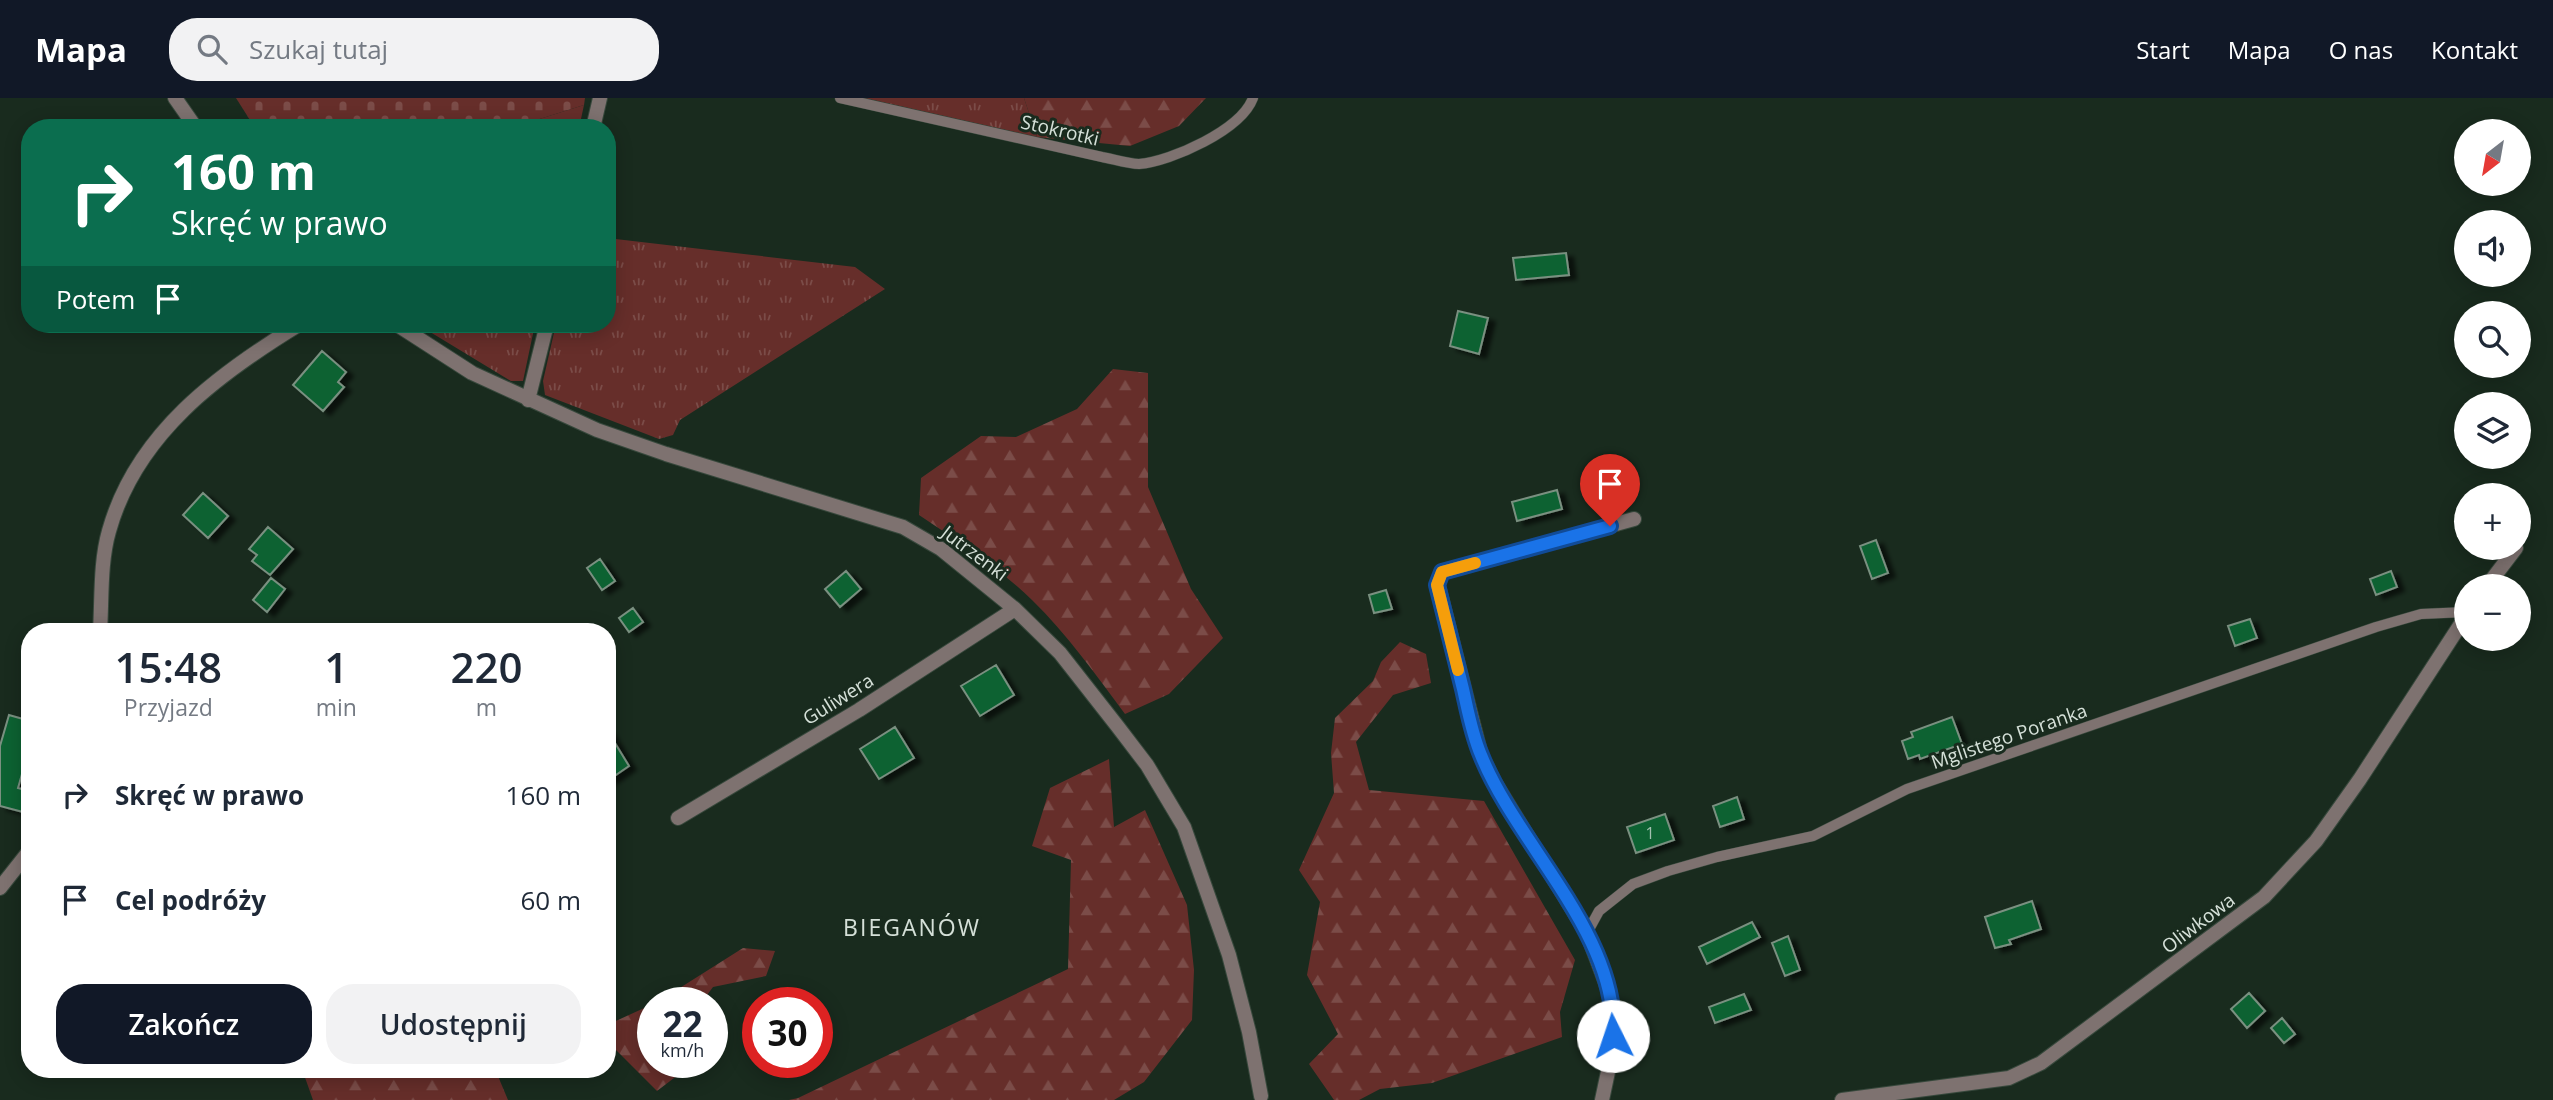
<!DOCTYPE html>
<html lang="pl">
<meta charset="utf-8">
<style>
:root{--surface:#fff;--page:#f2f2f3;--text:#1f2937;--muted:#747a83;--accent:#111827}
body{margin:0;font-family:"Open Sans",sans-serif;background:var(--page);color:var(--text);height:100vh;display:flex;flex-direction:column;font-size:26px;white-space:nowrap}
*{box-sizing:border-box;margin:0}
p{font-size:23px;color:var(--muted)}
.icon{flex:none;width:38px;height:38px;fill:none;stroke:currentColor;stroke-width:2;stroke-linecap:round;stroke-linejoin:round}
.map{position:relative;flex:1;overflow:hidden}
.drawer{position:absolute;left:21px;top:525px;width:595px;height:455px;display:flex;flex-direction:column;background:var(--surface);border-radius:28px;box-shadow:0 4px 18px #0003}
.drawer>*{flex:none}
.hud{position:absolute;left:21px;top:21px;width:595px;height:214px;border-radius:28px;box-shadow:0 4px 18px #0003;background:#0b6e4f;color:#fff;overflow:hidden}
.needle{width:46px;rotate:211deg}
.buttons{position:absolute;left:2454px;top:21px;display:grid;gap:14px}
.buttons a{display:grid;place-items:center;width:77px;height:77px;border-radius:50%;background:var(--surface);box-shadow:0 4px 18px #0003;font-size:35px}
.speed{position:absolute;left:637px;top:889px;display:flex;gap:14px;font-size:35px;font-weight:700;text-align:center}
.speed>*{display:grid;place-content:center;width:91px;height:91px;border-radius:50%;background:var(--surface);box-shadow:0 4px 18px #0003;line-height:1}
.speed small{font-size:18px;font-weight:400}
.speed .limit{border:10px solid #d22;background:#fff;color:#111}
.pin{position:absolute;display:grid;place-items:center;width:60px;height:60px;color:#fff;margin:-72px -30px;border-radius:50% 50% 50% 0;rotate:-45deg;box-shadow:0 0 7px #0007}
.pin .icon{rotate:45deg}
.me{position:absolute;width:77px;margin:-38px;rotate:356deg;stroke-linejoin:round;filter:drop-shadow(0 0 5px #0008)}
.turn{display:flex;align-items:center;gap:24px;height:147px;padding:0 35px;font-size:32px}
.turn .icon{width:91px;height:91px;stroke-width:2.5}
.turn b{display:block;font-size:49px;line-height:60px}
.then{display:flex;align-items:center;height:66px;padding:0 35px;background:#0003;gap:14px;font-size:26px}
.eta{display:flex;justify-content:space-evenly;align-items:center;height:119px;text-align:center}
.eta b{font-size:42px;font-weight:600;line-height:49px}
.action{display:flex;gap:14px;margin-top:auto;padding:14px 35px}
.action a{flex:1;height:80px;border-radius:28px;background:var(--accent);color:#fff;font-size:28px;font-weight:600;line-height:80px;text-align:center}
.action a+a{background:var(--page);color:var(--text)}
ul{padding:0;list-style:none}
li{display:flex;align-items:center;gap:21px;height:105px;padding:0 35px}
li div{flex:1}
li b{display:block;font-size:26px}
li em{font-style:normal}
header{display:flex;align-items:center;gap:42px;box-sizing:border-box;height:98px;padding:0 35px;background:var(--accent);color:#fff}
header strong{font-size:33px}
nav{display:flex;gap:38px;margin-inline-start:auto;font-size:24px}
.search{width:490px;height:63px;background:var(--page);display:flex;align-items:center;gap:18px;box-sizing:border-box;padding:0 24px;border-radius:28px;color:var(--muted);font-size:26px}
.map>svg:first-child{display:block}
.grass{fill:url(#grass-tufts)}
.forest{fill:url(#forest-firs)}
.cemetery{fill:url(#cemetery-stones)}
.building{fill:#0a6233;stroke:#7a9080;stroke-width:2;filter:url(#shadow)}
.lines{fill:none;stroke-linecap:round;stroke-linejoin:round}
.lane-casing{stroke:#37483c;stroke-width:11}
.street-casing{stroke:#37483c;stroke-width:16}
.lane{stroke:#7e7270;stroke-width:10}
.street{stroke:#7e7270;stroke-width:14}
.route-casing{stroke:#114b97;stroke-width:18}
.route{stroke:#1a73e8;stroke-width:12}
.slow{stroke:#f59e0b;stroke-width:12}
.labels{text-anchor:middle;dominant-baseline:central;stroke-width:6;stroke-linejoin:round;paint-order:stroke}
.number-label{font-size:16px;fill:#a2c0af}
.street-label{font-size:19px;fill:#d5e0d8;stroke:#192b1e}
.quarter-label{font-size:23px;letter-spacing:2px;fill:#d5e0d8;stroke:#192b1e}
</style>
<header>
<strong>Mapa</strong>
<div class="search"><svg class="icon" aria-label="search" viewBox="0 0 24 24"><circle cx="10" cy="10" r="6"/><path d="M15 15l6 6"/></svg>Szukaj tutaj</div>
<nav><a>Start</a><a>Mapa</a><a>O nas</a><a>Kontakt</a></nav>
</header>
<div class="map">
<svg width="2553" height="1002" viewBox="0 0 2553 1002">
<defs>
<pattern id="grass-tufts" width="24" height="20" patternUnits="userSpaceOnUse" patternTransform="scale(1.75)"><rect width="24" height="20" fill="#662e2a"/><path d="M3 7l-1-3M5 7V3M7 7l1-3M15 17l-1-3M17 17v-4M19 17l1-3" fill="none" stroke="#7b4c48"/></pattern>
<pattern id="forest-firs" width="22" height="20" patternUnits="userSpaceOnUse" patternTransform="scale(1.75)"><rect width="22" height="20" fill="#662e2a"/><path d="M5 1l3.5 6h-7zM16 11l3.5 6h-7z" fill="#7b4c48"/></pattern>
<pattern id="cemetery-stones" width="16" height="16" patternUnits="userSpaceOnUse" patternTransform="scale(1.75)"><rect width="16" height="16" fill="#662e2a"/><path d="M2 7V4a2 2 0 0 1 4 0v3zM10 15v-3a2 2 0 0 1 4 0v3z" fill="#7b4c48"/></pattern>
<filter id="shadow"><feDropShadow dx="7" dy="4" stdDeviation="2" flood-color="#0009"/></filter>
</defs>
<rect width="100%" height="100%" fill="#192b1e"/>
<path class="grass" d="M864 0H1024L1037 39Z
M584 7 579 30H511Z
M607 140 855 169 885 191 680 322 673 337 659 341 545 297 543 283 556 226H607Z
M417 226H535L523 283H511Z"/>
<path class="forest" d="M1024 0H1206L1179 28 1130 48 1037 39Z
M1113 271 1148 275V389L1191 491 1223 540 1169 596 1125 616C1096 577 1067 536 1032 502 998 469 958 443 919 417L921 380 981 338 1016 339 1077 311Z
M1400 544 1426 556 1431 585 1393 597 1356 644 1369 692 1484 703 1575 862 1560 914 1562 939 1432 985 1380 991 1359 1002H1334L1309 966 1338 936 1307 877 1320 804 1299 772 1334 695 1331 655 1335 620 1373 583 1381 564Z
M1109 661 1114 729 1145 712 1187 807 1194 872 1192 922 1144 984 1114 1002H789L798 1000 1068 871 1071 762 1032 748 1050 690Z
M743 850 775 853 766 878 713 889 701 905H656Z
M653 906V964H695L657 993 607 943V927Z
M302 971H495L508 1002H313Z"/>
<path class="cemetery" d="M236 0H585L584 7 511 30H255Z"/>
<path class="building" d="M1566 155 1569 177 1516 182 1513 160Z
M1458 213 1488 220 1479 256 1450 248Z
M322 253 346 274 338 284 344 289 323 313 293 287Z
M1609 373 1618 403 1603 407 1594 378Z
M1557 392 1562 411 1517 423 1512 404Z
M203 395 228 418 208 440 183 417Z
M268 429 293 451 270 477 252 463 257 457 249 451Z
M1876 442 1888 475 1872 481 1860 448Z
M600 461 615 483 602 492 587 470Z
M846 473 861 491 840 509 825 491Z
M2391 473 2397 489 2376 497 2370 481Z
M271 480 285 491 267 514 253 502Z
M1386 492 1392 511 1374 515 1369 497Z
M633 510 643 524 629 534 619 520Z
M2250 521 2257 540 2235 548 2228 528Z
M996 567 1014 597 980 618 961 588Z
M9 617 30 623 26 647 30 648 18 690 29 693 23 714 0 708V648Z
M1952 619 1962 646 1920 661 1919 657 1908 661 1902 643 1913 639 1911 634Z
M895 629 914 660 879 681 860 651Z
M607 632 629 668 607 683Z
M1737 699 1744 721 1720 729 1713 708Z
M1665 716 1674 742 1636 755 1627 729Z
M2032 803 2041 831 2009 842 2011 846 1995 850 1985 819Z
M1752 824 1760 839 1707 866 1699 849Z
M1788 838 1800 872 1785 878 1772 845Z
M2249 895 2265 913 2247 930 2231 911Z
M1744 896 1751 912 1715 925 1709 909Z
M2282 920 2295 936 2284 945 2271 930Z"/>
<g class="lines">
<defs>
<path id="lane" d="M840 0 1102 59C1113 61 1128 66 1139 66 1172 63 1241 32 1253 0
M1587 835 1599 813 1633 786 1668 773 1717 759 1813 738 1907 691 2376 529 2421 516 2466 514"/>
<path id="street" d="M175 0 196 30
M593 30 600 0
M396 226 472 275 597 332 666 356 903 429 941 451 1015 511 1060 555 1118 629 1147 667 1184 729 1229 857 1249 934 1261 998
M528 302 547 226
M2487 488 2516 450
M100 534C102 501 100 464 109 433 136 336 218 276 300 226
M678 720 859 612 1015 511
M0 790 30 752
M1602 1002 1612 955 1614 921 1608 891 1587 835 1495 685 1481 657 1438 487 1442 474 1634 421
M1842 1002 2009 980 2041 965 2264 799 2316 743 2360 681 2466 518"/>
</defs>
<use href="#lane" class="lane-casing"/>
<use href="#street" class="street-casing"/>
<use href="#lane" class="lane"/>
<use href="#street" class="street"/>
</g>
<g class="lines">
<defs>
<path id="route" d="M1610 428 1442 474 1437 487C1446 522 1454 556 1463 591 1468 613 1472 636 1481 657 1517 747 1619 837 1613 938"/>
</defs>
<use href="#route" class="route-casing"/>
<use href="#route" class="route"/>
<path class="slow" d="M1458 572 1437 487 1442 474 1475 465"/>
</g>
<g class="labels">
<g class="number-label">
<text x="1650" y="735">1</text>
</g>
<g class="street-label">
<text transform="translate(1060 32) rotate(13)">Stokrotki</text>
<text transform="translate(975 455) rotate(37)">Jutrzenki</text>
<text transform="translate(838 601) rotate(-32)">Guliwera</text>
<text transform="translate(2009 638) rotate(-19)">Mglistego Poranka</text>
<text transform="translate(2198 825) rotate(-37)">Oliwkowa</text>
</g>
<g class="quarter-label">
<text x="912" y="829">BIEGANÓW</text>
</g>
</g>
</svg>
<div class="buttons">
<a><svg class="needle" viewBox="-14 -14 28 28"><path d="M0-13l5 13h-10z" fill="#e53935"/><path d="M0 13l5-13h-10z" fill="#747a83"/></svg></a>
<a><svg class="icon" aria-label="sound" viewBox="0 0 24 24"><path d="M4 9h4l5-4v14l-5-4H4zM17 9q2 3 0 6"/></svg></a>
<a><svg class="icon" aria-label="search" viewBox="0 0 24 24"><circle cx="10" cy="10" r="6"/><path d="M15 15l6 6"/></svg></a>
<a><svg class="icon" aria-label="layers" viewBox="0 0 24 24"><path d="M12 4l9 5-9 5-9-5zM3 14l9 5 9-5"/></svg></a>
<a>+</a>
<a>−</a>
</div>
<div class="speed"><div>22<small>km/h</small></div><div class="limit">30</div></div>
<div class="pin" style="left:1610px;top:428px;background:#d93025"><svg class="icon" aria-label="arrive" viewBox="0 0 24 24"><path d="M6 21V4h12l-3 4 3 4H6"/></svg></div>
<svg class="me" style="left:1613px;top:938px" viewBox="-20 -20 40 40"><circle r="19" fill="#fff"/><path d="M0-13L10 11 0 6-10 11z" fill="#1a73e8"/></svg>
<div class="hud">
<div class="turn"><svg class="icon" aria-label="right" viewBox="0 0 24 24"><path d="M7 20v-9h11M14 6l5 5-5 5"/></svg><div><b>160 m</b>Skręć w prawo</div></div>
<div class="then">Potem<svg class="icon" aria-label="arrive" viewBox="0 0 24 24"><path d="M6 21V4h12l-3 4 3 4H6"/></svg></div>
</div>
<section class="drawer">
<div class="eta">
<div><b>15:48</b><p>Przyjazd</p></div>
<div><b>1</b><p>min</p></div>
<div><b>220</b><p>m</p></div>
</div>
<ul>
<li><svg class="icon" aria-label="right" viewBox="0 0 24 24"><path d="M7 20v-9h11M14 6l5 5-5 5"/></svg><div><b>Skręć w prawo</b></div><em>160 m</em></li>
<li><svg class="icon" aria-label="arrive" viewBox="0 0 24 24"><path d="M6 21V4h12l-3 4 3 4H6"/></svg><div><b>Cel podróży</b></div><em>60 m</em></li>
</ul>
<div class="action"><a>Zakończ</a><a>Udostępnij</a></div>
</section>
</div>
